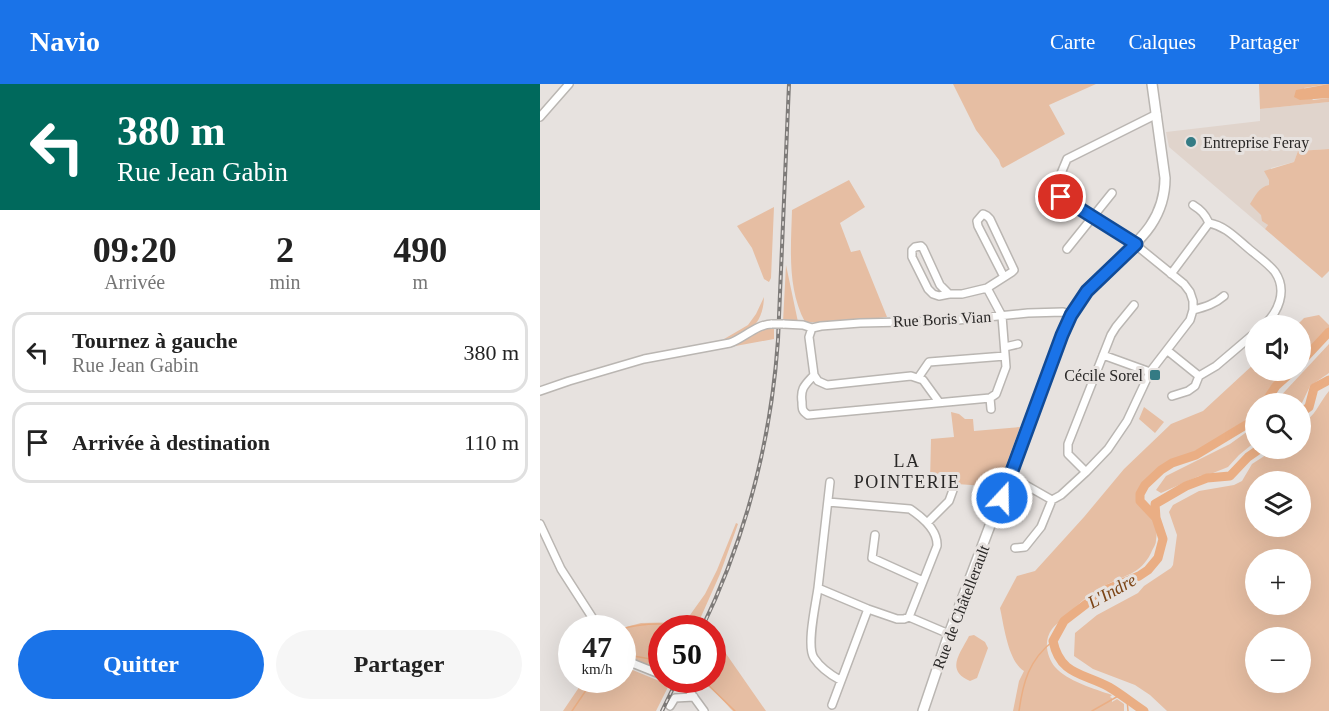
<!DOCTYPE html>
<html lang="fr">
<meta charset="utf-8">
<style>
:root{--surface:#fff;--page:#f6f6f6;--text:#222;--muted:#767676;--line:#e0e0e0;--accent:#1a73e8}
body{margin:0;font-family:Georgia,serif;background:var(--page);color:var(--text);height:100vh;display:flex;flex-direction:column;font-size:22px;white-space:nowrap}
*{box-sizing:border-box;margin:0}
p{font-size:20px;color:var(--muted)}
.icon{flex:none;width:33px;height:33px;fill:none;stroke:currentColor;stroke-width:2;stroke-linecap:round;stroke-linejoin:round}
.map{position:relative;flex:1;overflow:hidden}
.drawer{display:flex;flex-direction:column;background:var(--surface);width:540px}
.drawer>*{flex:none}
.hud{background:#00695c;color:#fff;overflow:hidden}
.buttons{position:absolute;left:705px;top:231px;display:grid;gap:12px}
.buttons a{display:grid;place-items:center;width:66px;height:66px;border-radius:50%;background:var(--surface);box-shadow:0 6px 24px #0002;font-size:30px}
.speed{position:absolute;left:18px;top:531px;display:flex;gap:12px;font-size:30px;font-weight:700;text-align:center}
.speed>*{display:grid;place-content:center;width:78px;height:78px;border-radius:50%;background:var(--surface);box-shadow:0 6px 24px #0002;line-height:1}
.speed small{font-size:15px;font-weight:400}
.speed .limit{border:9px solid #d22;background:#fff;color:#111}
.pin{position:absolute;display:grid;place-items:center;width:51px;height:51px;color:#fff;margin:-26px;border:3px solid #fff;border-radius:50%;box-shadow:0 2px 6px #0007}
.me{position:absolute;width:66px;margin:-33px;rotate:21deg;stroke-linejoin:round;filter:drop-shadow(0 0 4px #0008)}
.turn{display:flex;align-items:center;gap:21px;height:126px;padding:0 18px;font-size:27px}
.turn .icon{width:78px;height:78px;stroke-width:2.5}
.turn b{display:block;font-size:42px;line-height:51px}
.eta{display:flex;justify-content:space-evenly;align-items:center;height:102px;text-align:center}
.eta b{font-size:36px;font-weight:600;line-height:42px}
.cta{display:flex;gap:12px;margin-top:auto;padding:12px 18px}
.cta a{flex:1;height:69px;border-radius:36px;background:var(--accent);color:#fff;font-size:24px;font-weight:600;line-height:69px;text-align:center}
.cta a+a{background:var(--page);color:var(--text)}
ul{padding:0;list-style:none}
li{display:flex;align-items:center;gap:18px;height:81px;margin:0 12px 9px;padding:0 6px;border:3px solid var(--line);border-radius:18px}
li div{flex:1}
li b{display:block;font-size:22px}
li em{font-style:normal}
header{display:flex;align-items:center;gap:36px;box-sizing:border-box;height:84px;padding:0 30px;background:var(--accent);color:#fff}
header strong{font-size:28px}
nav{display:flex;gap:33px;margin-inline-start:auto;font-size:21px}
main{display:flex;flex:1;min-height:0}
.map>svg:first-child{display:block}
.built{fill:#e0d4cc}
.green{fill:#e6bea3;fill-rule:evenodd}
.water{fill:#eaae84}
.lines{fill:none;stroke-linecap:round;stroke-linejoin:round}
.stream{stroke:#eaae84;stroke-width:1.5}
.river{stroke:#eaae84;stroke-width:9}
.minor-casing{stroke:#bab6b2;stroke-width:10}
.major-casing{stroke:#bab6b2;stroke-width:12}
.minor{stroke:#fff;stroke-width:7}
.major{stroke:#fff;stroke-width:9}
.rail-casing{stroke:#7e7b79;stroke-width:4}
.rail{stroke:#e7e2df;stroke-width:1.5;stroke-dasharray:4.5;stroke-linecap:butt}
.minor-bridge-casing{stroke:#bab6b2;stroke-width:10;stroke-linecap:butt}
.minor-bridge{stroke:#fff;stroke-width:7}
.route-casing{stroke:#114b97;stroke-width:15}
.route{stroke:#1a73e8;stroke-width:10}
.poi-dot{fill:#347b84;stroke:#e7e2df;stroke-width:2}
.labels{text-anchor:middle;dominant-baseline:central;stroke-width:6;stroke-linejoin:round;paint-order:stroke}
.poi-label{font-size:16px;fill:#2a2827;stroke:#e7e2df;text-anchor:start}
.street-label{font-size:16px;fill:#2a2827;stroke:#e7e2df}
.neighbourhood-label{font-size:18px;letter-spacing:1.5px;fill:#2a2827;stroke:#e7e2df}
.water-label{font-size:18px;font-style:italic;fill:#7c4516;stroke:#e7e2df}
</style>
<header>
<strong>Navio</strong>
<nav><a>Carte</a><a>Calques</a><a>Partager</a></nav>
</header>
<main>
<section class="drawer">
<div class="hud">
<div class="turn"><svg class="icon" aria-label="left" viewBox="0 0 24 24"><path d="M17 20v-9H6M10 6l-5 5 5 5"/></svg><div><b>380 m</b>Rue Jean Gabin</div></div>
</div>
<div class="eta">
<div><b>09:20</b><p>Arrivée</p></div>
<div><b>2</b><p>min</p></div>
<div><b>490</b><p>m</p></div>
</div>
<ul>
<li><svg class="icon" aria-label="left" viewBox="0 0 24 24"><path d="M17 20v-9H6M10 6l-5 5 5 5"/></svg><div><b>Tournez à gauche</b><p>Rue Jean Gabin</p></div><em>380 m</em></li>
<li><svg class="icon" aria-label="arrive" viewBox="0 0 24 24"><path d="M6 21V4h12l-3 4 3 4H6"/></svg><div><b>Arrivée à destination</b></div><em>110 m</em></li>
</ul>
<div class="cta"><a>Quitter</a><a>Partager</a></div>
</section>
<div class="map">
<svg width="789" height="627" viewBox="0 0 789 627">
<rect width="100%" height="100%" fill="#e7e2df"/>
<path class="built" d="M789 18V65L758 67 754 78 731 84 729 101 721 131 728 141 725 145 629 63 626 48 720 37V25Z"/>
<path class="green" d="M413 0H556L509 21 525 50 463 84 461 82 459 76 436 46Z
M719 0H789L764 4 773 16 789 14V18L720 25Z
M789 65V187L782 194 725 145 728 141 722 137 721 131 710 120C715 112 719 103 729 101V96L724 87 754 78 758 67Z
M309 96 325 123 300 139 311 168 320 166 347 233 297 239 265 238C247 204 251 164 252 126Z
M234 123 231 194 229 198 224 195 212 164 197 142Z
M246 181 258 238H243Z
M224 213C223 243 206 252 179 258L208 241 216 230Z
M779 231 789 241V244L761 273 760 242 757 241 764 234Z
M234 242V255L190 263 210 252 221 244Z
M789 260V289L770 302 761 321 760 320 734 319Z
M715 279 716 286 749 287 734 301 721 319 716 320 715 328C697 345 671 359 649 370 640 374 631 376 623 381 610 389 603 399 596 412 602 430 620 432 616 456 616 461 613 464 611 469 600 491 584 491 564 502 548 510 535 523 522 536 518 539 514 542 512 545 503 557 507 573 515 583 527 597 555 605 572 611L570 613 572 614V618L577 615 584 620V627H473L479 597 484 587C468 577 464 542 460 524L477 492 495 487 544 433 584 385 631 340 663 327Z
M789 307V627H627L610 611 595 601 553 585 534 572 535 549 557 531 598 509 604 502 631 484 633 481 637 451 629 428 633 421 659 407 694 401 702 397 712 380 735 365 760 364 761 340C775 333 779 319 789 307ZM716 398H760V442H716ZM716 476H760V520H716ZM716 554H760V598H716Z
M604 323 624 338 615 349 599 335Z
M411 328 419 330 425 335H433L434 347 480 343 458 403 390 398 391 355 414 353Z
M715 342V358L699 371 688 383 673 389 659 392 621 409 616 406 626 392 690 360Z
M196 439 198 440 180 490 156 544H122L121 583 118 582 100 580 83 572 82 544 101 539 145 538 165 510 177 486Z
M173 551 226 627H193C184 618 169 599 158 596H172Z
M434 551 445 558 448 564 437 594 430 597C405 586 420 570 429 552Z
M83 582 129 601 116 627H23L44 596H82Z"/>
<path class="water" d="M789 0V14L760 16 754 13 756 6Z"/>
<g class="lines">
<path class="stream" d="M82 545C102 539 123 539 144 542V544
M82 570 122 577
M163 596 195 627
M587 615 588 627
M32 627 53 596
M479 627C483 598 489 576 513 557
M552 627 580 611"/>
<path class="river" d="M760 279 789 248
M724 320 736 302 754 286
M760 329 769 323 774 304 789 296
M616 434 600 417V410L605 401 621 386 632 379 656 371 709 339 716 332
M604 627C592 619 581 610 569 603 543 589 520 591 513 557L524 537 563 507 599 492 608 486 618 474 623 455 616 434 615 420 646 402 667 394 690 392 708 373 721 364"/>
<defs>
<path id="minor" d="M0 33 29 0
M653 121C661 126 665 130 669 139 685 142 695 153 708 164 716 171 728 179 735 188 748 207 738 229 723 242
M527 165 572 109
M631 190 669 139
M409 210 400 201 383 164 381 162 375 163 372 166V173L388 205 393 210 399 212 409 210H422L447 204 472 188 474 186 450 135 447 132 443 130 437 137 438 142 464 193
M653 226C665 223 675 220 684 212
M243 240 263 241 272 244
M272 244 281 242 320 239 408 237 488 229 523 228 531 231
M272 244 269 253 274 291 278 297 287 301 371 292 383 296 399 318
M465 263 478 260
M628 267 659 292
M563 271 610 288
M274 291C265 301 260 304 262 318 262 325 262 327 268 331L450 314 456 310 466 283 462 232 447 204
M378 294 389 278 465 272
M0 307 29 297 104 275 190 259C204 254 217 240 232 240
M632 312 648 307 655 302 659 292 676 282 716 248
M450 314 451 325
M546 388 528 370V360L571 251 576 243 594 221
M470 392 512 416
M290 398 278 504 328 525 357 535H364L369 533 409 550
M288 418 370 425C382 433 398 446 397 462L369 533
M387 439 409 417 413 406
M0 440 21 485 59 544
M335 451 332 474 383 497
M475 464 485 463 501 443 512 416 521 411 546 388 568 365 587 337 610 288 650 236 653 226V217L650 208 644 200 586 153 518 110 517 99 527 75 617 30
M278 504C276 519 266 562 274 574 280 583 291 591 300 596
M82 575 122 591
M133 596 148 605 164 627
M292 621 328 525
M130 622 135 614 154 613"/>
<path id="major" d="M383 627 409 550 525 243C531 230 538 218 547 208 578 169 625 150 625 94L612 0"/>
</defs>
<use href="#minor" class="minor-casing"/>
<use href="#major" class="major-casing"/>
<use href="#minor" class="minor"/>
<use href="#major" class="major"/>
<defs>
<path id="rail" d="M162 544C206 453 231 357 238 256L249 0
M122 627 137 596"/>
</defs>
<use href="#rail" class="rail-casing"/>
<use href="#rail" class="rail"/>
<defs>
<path id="minor-bridge" d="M232 240H243"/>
</defs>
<use href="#minor-bridge" class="minor-bridge-casing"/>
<use href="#minor-bridge" class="minor-bridge"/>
</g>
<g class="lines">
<defs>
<path id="route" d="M462 414 522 251 531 231 547 207 596 160 521 113"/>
</defs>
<use href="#route" class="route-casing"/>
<use href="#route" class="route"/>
</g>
<g class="poi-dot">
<circle cx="651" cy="58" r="6"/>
<rect x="609" y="285" width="12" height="12" rx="3"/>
</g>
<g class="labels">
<g class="poi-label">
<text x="663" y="58">Entreprise Feray</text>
<text x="603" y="291" text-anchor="end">Cécile Sorel</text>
</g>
<g class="street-label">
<text transform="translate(402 235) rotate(-3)">Rue Boris Vian</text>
<text transform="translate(421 523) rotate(-69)">Rue de Châtellerault</text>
</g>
<g class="neighbourhood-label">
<text x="367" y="377">LA<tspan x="367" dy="21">POINTERIE</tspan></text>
</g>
<g class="water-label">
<text transform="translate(572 507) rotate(-29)">L'Indre</text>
</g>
</g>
</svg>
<div class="buttons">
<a><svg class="icon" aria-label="sound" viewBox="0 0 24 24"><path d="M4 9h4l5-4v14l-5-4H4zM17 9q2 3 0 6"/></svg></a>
<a><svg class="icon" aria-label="search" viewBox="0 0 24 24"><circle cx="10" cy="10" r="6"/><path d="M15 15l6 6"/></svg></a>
<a><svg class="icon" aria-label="layers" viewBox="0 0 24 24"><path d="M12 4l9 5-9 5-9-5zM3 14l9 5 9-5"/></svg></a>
<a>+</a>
<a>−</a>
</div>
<div class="speed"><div>47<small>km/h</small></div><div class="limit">50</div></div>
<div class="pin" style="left:521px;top:113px;background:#d93025"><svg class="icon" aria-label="arrive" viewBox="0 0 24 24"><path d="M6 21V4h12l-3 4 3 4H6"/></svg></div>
<svg class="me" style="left:462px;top:414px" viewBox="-20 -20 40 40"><circle r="17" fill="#1a73e8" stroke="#fff" stroke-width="3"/><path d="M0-11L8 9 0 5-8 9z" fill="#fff"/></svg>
</div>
</main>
